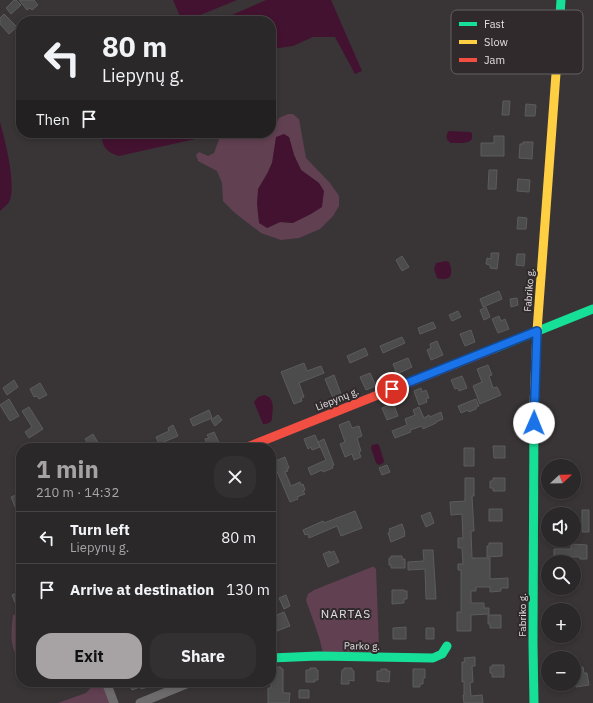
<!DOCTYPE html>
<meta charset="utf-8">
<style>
:root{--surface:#2b2829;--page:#333031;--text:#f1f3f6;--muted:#a6a6a8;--line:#474446;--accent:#a7a3a5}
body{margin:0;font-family:"IBM Plex Sans",sans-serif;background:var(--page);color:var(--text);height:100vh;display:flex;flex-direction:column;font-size:15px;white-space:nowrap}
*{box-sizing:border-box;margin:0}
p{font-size:13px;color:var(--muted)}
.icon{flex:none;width:22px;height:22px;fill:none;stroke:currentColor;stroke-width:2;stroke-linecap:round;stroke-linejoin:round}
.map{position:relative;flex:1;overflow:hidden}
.details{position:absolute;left:16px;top:443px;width:260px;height:244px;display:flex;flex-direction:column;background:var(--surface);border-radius:16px;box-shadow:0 2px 6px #0003,0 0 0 1px var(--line)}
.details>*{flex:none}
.hud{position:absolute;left:16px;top:16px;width:260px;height:122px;border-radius:16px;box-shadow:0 2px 6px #0003,0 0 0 1px var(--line);background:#2b2829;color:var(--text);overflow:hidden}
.needle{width:26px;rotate:68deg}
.buttons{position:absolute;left:541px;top:459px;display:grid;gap:8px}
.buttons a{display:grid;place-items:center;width:40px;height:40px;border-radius:50%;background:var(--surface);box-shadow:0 2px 6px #0003,0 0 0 1px var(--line);font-size:20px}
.pin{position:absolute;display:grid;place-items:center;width:34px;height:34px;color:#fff;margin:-17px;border:2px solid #fff;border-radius:50%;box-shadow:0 1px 4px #0007}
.me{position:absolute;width:44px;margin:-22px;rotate:1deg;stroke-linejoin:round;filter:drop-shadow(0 0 3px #0008)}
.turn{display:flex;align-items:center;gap:14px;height:84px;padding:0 20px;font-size:18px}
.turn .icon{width:52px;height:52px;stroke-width:2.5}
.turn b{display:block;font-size:28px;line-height:34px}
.then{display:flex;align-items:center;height:38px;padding:0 20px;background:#0003;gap:8px;font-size:15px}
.round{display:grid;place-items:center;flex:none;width:42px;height:42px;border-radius:16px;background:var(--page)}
.head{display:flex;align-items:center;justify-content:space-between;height:68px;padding:0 20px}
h1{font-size:24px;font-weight:700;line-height:30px;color:var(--accent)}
.cta{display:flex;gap:8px;margin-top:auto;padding:8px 20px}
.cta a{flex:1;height:46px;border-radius:16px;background:var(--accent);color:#111;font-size:16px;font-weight:700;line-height:46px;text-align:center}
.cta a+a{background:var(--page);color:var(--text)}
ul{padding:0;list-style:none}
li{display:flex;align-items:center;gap:12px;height:52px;padding:0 20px;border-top:1px solid var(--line)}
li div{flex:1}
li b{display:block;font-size:15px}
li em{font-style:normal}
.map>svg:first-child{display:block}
.green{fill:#614051;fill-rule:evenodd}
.water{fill:#431230}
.building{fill:#4c4c4c;stroke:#5d5c5d}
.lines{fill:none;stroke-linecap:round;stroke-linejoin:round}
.street{stroke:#6d6b6c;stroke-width:9}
.fast{stroke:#16e098;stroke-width:9}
.slow{stroke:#ffcf43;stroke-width:9}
.jam{stroke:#f24e42;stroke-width:9}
.route-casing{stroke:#114b97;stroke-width:10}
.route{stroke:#1a73e8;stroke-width:7}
.labels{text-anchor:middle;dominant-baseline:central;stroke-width:4;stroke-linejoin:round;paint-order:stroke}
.street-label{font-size:10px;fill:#e2dee0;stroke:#302a2d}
.quarter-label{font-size:12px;letter-spacing:1px;fill:#e2dee0;stroke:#302a2d}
.key{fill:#302a2d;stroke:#656063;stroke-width:1}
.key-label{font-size:11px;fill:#e2dee0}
</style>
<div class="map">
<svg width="593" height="703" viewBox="0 0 593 703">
<rect width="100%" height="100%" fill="#393537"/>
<path class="green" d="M288 114H293L299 119 306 158 330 183 339 196V206L333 216 320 229 299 238 281 240 261 233 235 213 223 201 222 183 217 171 198 161 196 155 199 152 208 156 214 153 221 134 224 137H252L266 133H271V130L274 128 279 118ZM289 137 294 155 301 170 319 183 293 223 280 222 267 228 268 172 272 163Z
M372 567H374L376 569 379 649 376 652 323 653 319 637 306 600 308 594 314 590Z
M21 612V663C9 647 11 634 13 615Z
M94 682H103L111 703H58L86 693 94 684Z"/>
<path class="water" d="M173 0H237L186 21H182Z
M266 0H331L362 71 355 74 335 37H313L293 46 271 49V21H218Z
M0 122C5 139 17 187 9 202 7 205 3 208 0 211Z
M449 131 471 132C477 145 460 143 451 143 446 141 445 135 449 131Z
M102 133H205V135L200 138 119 156C107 153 101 146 102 133Z
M284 134 289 137 294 155 301 170 319 183 324 191 322 207 311 214 293 223 280 222 267 228 259 223 257 204 258 189 268 172 272 163 276 137Z
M446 261 449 262C450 265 452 269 451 273 451 280 442 280 437 278L434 269 436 263Z
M264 395C275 397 273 409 272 417 272 420 272 421 269 423 267 424 265 424 263 424L254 402 258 397Z
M377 444 379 445 384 461 383 463 379 465 376 463 371 448 372 445Z"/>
<path class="building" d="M14 0H16L21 5 11 14 6 8Z
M19 0H34L38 5 32 10 30 8 27 10Z
M4 14 17 27 9 34 0 24V18Z
M503 101H510L509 115H502Z
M526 104 536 105 535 116H525Z
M494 136H504V156H481V143H494Z
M523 142H533L532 159 519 158 520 144H523Z
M489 170H497L496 189H488Z
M518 179 530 180 529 192 517 191Z
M518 217 527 218 526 229H517Z
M491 253H499L497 269 490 268V265L486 264 487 258 491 259Z
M517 254H525L524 266 516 265Z
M402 256 409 267 402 271 396 260Z
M499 291 502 299 483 307 480 299Z
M517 298 518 305 511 307 510 299Z
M486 307 490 317 484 320 480 310Z
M458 311 461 317 452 321 449 315Z
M499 316 501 321 505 319 509 329 498 333 492 319Z
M433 322 436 328 420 334 418 328Z
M471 330 475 342 465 346 460 334Z
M402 337 405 343 383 353 380 346Z
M437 341 443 355 431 360 427 350 431 348 430 344Z
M365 348 368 355 350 363 347 356Z
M408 358 412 367 397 374 393 364Z
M304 363 307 371 321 366 324 373 299 383 304 397 301 398 302 401 294 404 281 372Z
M488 365 492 375 489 376 493 388 497 387 501 395 480 404 473 386 482 382 477 369Z
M370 373 376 386 366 390 360 377Z
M334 375 341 394 333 398 325 379Z
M462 376 467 388 459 391 458 388 455 389 451 380Z
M14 380 18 387 7 395 3 388Z
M40 383 47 395 39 399 37 396 34 397 30 389Z
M421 388 422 392 426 390 429 398 426 399 427 402 419 405 414 391Z
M9 399 19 416 10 421 0 405Z
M476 399 479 406 476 407V409L469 412 468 410 461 413 458 406Z
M393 403 398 416 387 420 382 408Z
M29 407 43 429 29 438 25 432 32 427 22 411Z
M419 407 424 418 429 415 430 417 441 412 443 419 436 422V423L423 429 422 426 410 430 411 432 395 438 392 431 407 425 405 419 415 415 413 410Z
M209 410 212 418 193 426 190 419Z
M218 415 222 420 215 426 211 420Z
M349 421 352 428 359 426 362 436 357 438 361 451 359 452 361 457 354 460 352 454 345 457 340 444 345 442 339 425Z
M173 425 178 436 159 444 156 437 169 431 168 428Z
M214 432 220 445 209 448 205 439 209 438 207 435Z
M93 434 101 448H91L85 439Z
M315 435 320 447 312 450 311 447 308 449 304 439Z
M324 439 334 465 332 466 333 468 323 472 322 470 311 475 308 468 326 460 318 442Z
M493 446H505V458H494Z
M464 448H474V466H464Z
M285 457 289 468 287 469 288 471 285 472 291 486 300 482 301 485 303 484 305 490 303 491 305 494 297 497 298 499 290 502 273 462Z
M387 465 390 472 382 475 379 468Z
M465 478H474V496H472L474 531H471L472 558H490V579L508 578V588H501V591L490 592V587H476V591H471V603H484V608H489V614L471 615V631H457V612H461V570H458V564H463L462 548H458V538H463L462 514 451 515 450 502 465 501Z
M493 478H505V491H493V488H490V481H493Z
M21 493V521L11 497Z
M489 509H502V521H489Z
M582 510H589V532H582Z
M355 511 362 528 341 536 337 526 309 538 308 534 305 535 303 530 323 521 324 523Z
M430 512 434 523 426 527 421 516Z
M402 524 405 533H404L405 536 391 542 388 533 390 532 389 529Z
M489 543H502V556L487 557V546H489Z
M571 544 587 545V559H580V557H565V561H554V549H571Z
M423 550H433L436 599H426L425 569 408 570V562L424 561Z
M330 551V553L334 551 339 562 328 567 323 554Z
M391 556H402V559H405V568H391V565H389V558H391Z
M392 590H404V591H407V599H404V603L392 604Z
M21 591V617L12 595Z
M286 595 290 606 284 609 279 598Z
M284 612 290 626 277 631V629L274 630 271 623 274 622 272 617Z
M488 615H501V628H490V624H488Z
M406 627V639H393V628Z
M426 628H434V639H426Z
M475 657V666H472L473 682 470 683 471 696 482 695 483 703H464L463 695H464V681L462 682V662H465L464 658Z
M492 665H504V677H492V673H490V667H492Z
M274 667H281V669H283V693H290L289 703H268V688H271V669H274Z
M583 667 584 673H587L589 685 576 687 574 680V668Z
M310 668H316V670H318V680H315V682H306V670H310Z
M344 668H352V670L354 671V681L349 680V684H341L342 670H344Z
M381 669H387V671H390L389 682 377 681V671H381Z
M413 669H425V678H423V684H420V687H413Z
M128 682H152V683L148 684V687L141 689 140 687 132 690Z
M299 690H309V698H299Z"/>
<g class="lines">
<path class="street" d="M106 682 114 703
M140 703 191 682"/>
<path class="fast" d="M557 60 561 0
M493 349 593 309
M271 658 318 656 433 658 442 654 447 646
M534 703 533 644 534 406"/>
<path class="slow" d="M534 406 537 331 557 60"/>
<path class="jam" d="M245 448 493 349"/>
</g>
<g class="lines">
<defs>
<path id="route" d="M392 389 537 331 534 423"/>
</defs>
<use href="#route" class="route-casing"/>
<use href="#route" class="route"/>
</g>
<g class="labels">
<g class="street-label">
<text transform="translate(529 290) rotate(-86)">Fabriko g.</text>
<text transform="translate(337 399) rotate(-22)">Liepynų g.</text>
<text transform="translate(522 615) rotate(-90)">Fabriko g.</text>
<text transform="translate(362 646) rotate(1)">Parko g.</text>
</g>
<g class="quarter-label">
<text x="346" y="613">NARTAS</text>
</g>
</g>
<rect x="451" y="10" width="132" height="64" rx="6" class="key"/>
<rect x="459" y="22" width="18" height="4" fill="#16e098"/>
<rect x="459" y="40" width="18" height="4" fill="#ffcf43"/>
<rect x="459" y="58" width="18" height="4" fill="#f24e42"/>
<g class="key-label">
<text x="484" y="28">Fast</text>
<text x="484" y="46">Slow</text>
<text x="484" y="64">Jam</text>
</g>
</svg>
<div class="buttons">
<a><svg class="needle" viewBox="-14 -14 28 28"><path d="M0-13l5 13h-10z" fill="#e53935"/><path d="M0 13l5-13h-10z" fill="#a6a6a8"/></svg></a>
<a><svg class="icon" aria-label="sound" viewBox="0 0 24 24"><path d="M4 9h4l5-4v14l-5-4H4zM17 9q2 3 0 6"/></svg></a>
<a><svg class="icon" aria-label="search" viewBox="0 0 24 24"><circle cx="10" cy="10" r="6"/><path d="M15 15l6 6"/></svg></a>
<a>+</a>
<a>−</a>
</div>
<div class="pin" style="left:392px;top:389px;background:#d93025"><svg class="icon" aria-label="arrive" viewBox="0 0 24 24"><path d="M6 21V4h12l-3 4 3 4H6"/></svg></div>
<svg class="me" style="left:534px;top:423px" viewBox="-20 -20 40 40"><circle r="19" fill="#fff"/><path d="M0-13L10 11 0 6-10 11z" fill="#1a73e8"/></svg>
<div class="hud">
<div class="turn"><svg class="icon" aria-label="left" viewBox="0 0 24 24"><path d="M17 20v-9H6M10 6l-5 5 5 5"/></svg><div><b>80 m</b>Liepynų g.</div></div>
<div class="then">Then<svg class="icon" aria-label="arrive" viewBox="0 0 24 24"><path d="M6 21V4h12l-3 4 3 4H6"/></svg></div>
</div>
<section class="details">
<div class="head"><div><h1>1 min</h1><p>210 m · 14:32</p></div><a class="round"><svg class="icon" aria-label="close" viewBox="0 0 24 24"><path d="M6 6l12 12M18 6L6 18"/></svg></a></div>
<ul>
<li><svg class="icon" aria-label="left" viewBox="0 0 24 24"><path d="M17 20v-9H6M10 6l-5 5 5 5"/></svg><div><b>Turn left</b><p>Liepynų g.</p></div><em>80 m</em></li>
<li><svg class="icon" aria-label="arrive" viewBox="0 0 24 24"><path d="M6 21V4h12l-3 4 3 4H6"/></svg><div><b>Arrive at destination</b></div><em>130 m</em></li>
</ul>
<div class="cta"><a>Exit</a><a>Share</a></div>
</section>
</div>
